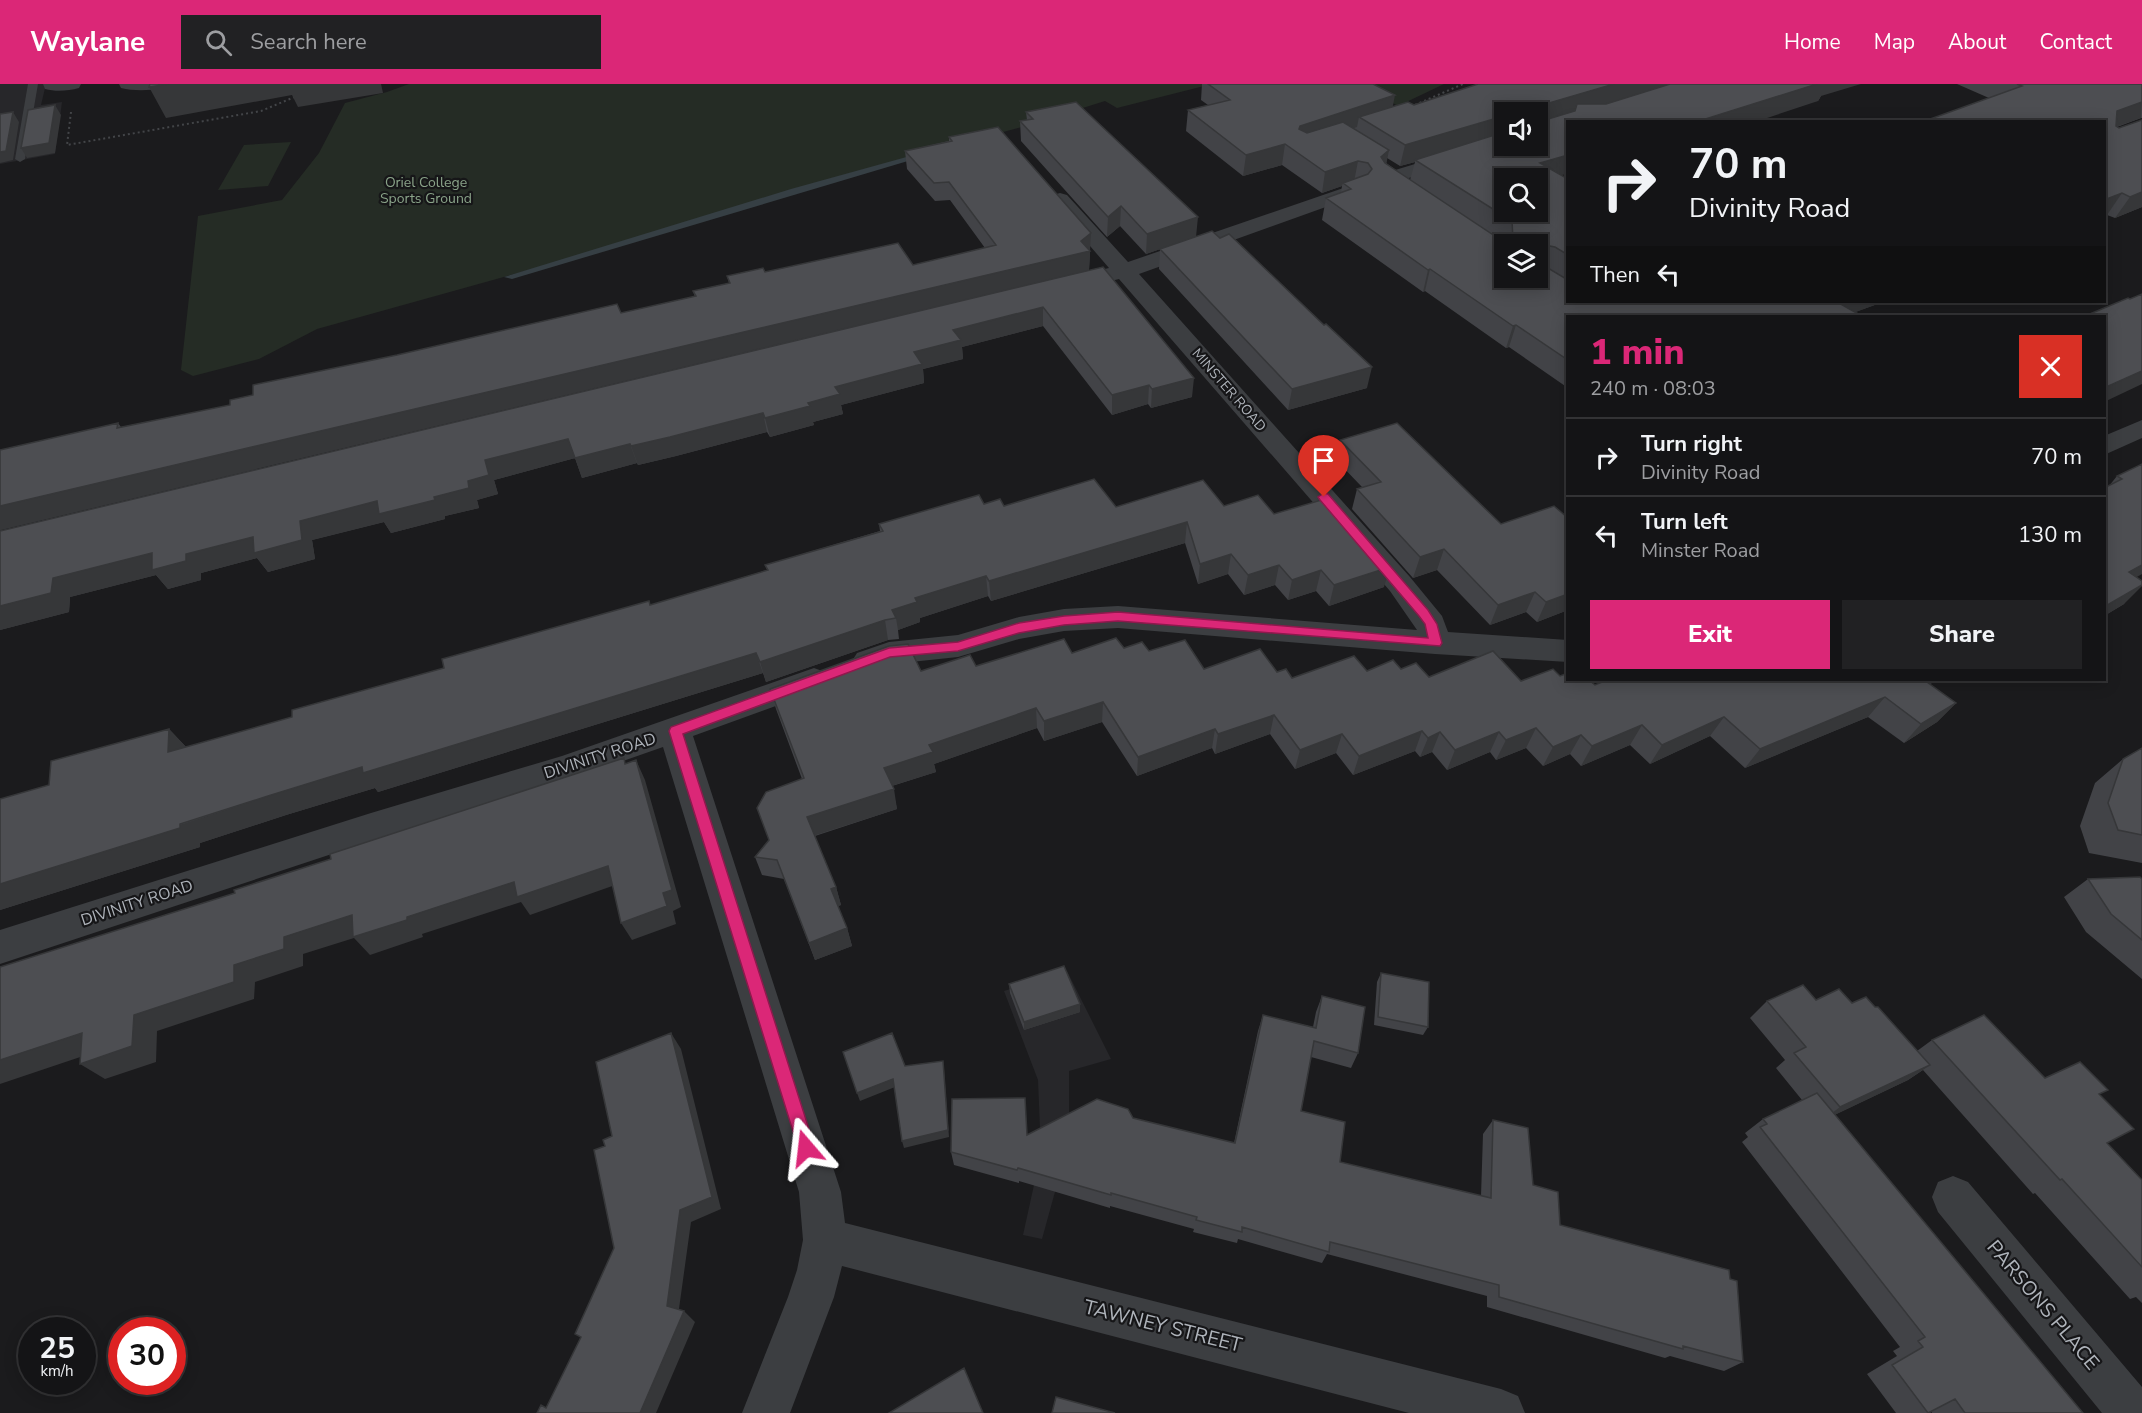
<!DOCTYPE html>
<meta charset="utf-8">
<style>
:root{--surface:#141416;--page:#212123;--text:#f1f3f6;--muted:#9d9ea1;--line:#333335;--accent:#db2777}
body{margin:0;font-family:"Nunito Sans",sans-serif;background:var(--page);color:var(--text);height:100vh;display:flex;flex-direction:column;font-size:22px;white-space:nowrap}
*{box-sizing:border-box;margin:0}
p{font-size:20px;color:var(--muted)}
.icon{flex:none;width:33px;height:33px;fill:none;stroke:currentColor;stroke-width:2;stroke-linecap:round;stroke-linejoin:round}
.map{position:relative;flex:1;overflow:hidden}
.panel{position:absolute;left:1566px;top:231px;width:540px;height:366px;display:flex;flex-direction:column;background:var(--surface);border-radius:0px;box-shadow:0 3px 15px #0003,0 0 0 2px var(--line)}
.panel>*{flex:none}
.banner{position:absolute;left:1566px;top:36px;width:540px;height:183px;border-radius:0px;box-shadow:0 3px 15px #0003,0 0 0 2px var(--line);background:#141416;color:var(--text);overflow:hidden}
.controls{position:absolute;left:1494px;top:18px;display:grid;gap:12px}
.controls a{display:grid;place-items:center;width:54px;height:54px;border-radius:0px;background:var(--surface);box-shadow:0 3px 15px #0003,0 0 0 2px var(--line);font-size:30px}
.speed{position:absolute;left:18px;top:1233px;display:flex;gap:12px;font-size:30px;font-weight:700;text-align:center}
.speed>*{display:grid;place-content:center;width:78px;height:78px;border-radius:50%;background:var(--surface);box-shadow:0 3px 15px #0003,0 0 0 2px var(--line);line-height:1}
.speed small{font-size:15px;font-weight:400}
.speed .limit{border:9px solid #d22;background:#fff;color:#111}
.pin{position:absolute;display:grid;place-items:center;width:51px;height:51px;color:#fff;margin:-62px -26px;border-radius:50% 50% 50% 0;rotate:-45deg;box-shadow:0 0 6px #0007}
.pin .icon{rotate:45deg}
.me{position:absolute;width:66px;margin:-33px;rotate:343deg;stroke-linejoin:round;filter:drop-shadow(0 0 4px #0008)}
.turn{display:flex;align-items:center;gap:21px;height:126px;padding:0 24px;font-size:27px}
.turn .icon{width:78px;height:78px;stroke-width:2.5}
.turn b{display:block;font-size:42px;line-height:51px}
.then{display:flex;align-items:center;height:57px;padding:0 24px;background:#0003;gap:12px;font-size:22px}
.round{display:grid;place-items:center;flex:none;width:63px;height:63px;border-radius:0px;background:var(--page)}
.summary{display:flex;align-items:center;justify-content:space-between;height:102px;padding:0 24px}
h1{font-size:36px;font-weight:800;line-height:45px;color:var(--accent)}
.action{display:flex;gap:12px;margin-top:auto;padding:12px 24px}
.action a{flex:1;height:69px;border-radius:0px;background:var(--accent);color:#fff;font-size:24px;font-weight:800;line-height:69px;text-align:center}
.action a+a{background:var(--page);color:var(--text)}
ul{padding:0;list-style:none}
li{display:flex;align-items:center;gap:18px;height:78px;padding:0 24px;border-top:2px solid var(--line)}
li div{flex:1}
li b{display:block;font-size:22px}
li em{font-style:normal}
header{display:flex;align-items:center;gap:36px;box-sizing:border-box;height:84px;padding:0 30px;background:var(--accent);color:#fff}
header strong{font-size:28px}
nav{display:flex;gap:33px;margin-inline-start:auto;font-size:21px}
.search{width:420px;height:54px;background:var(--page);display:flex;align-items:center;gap:15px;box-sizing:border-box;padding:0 21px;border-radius:0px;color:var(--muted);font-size:22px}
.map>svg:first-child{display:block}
.built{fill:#27272a}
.green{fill:#252c25}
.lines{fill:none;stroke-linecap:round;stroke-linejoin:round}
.stream{fill:#363f44;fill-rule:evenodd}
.path{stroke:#434548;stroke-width:2;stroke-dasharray:2 3;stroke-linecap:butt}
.lane{fill:#3c3e41;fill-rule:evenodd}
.street{fill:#3c3e41;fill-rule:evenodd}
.wall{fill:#424347;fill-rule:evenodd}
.shaded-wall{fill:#363739}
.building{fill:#4d4e52;stroke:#363739;stroke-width:1.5;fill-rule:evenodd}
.route{fill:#db2777;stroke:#8e194d;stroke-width:1.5}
.labels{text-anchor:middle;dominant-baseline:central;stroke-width:4.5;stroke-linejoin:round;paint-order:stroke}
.far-park-label{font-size:14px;fill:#8aa389;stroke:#161618}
.far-street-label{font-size:14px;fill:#afb4bb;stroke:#161618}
.street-label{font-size:16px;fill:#afb4bb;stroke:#161618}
.near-street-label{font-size:20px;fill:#afb4bb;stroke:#161618}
</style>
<header>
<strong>Waylane</strong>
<div class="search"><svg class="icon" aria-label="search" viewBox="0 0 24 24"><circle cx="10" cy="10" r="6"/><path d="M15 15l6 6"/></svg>Search here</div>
<nav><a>Home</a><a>Map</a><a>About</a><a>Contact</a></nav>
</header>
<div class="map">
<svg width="2142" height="1329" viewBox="0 0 2142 1329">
<rect width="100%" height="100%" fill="#1b1b1d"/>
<path class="built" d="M0 0H46L41 21 62 18 55 70 0 80Z
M1067 887 1111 975 1069 987V1057L1042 1155 1023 1151 1041 1069 1038 996 1004 907Z"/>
<path class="green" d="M409 0H1212L1117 24 1105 17 1022 43 844 91 565 176 317 245 259 275 193 292 181 286 198 132 282 116 319 69 345 19 387 8Z
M1375 0H1444L1398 22 1367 5Z
M291 58 268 102 218 106 244 61Z"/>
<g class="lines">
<path class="stream" d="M921 69 928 71 512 195 504 193 791 105Z"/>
<path class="path" d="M1415 21 1463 0
M71 28 67 61 261 27 297 12"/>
<path class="lane" d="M28 0H38L25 75 20 78 15 75Z"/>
<path class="street" d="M43 0H81L79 4C68 7 56 8 45 5Z
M119 0H163L161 4C149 7 133 7 121 4Z
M1504 53V62H1512L1511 63 1389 100 1382 98 1379 94 1382 90Z
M1355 100 1362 102 1365 106 1362 110 1139 190 1410 493 1442 532 1448 548 1568 556V578L1435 570 1118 544 1064 547 1019 555 958 573 892 580 868 589 857 585 852 577 857 569 889 558 958 551 1019 533 1064 525 1118 522 1417 546 1390 507 1119 195 1066 208 1058 206 1055 201 1058 196 1109 184 1053 119 1050 115 1053 111 1060 109 1067 111 1128 178Z
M2142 336V354L2104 371V352Z
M814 584 825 588 830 596 825 604 693 652 841 1108 845 1139 1501 1305 1518 1312 1525 1329H1409L842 1182 834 1213 790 1329H742L788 1213 797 1186 803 1156 799 1108 663 663 566 697 371 757 0 880V846L371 729 562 672Z
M1953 1092 1968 1098 2142 1303V1329H2102L1938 1128 1932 1113 1938 1098Z"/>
</g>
<path class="wall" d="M1202 0H1373L1392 22 1414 21 1821 12 1818 17 1568 38V89L1561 91 1568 95V218H1883L1855 228 1568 232V304L1509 263 1506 264 1425 207 1423 208 1322 136 1326 114 1341 109 1342 102 1322 109 1282 81 1243 92 1186 47 1188 26 1208 21 1201 16ZM1504 28H1538L1504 62ZM1387 74 1400 82 1415 78 1410 96 1386 79ZM1538 160V194H1504Z
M1957 0H2142V34H2141L2117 43 2119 44 2142 36V123L2115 134 2107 131H2104V38L1989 14Z
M1026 28 1196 152 1367 304 1288 326 1159 185 1160 165 1146 170 1120 142 1107 153 1021 57 1020 37 1027 36Z
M949 53 1090 167V168L1089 186 0 446V366L118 339 121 343 230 321 695 213 693 207 729 199 727 192 765 188 913 181 985 164 950 116 935 117 907 85 905 67 949 57Z
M1103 183 1192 313 1151 324 1148 320 1112 331 1043 242 962 263 963 275 923 285 924 299 841 321 843 330 813 338 814 341 770 353 767 348 676 372 638 381 637 379 582 394 575 374 494 396 498 410 477 416 479 424 445 432V435L391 449 384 438 312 456 315 475 268 488 257 474 201 489V496L168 505 156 491 70 513 69 528 0 546V447Z
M1340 356 1501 440 1568 434V526L1537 538 1526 528 1490 541 1437 486 1413 494 1352 425 1357 405 1362 403 1336 376Z
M2142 380 2136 493 2124 520 2104 532V404L2109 402 2117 392Z
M984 420 1004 422H1224L1274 430 1384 503 1329 522 1316 507 1288 516 1275 501 1244 511 1228 490 1198 500 1185 459 991 517 988 512 920 534V538L898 546 899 555 888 556 766 598 763 589 378 708 375 704 286 731 200 759V763L0 826V715L49 701 169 645 186 663 292 633 444 584 650 521 767 486 765 481 880 447 879 440Z
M1124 564 1149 567 1204 585 1277 588 1292 594 1367 587 1401 585 1429 593 1521 597 1560 592 1595 601 1607 596H1937L1930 600 1956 619 1937 638 1904 659 1868 633 1745 684 1710 652 1650 680 1630 661 1581 682 1570 670 1543 682 1526 664 1496 676 1490 668 1447 686 1432 668 1420 673 1415 667 1353 691 1336 669 1295 685 1270 650 1215 670 1212 664 1137 692 1102 638 1044 657 1037 644 934 680 936 688 892 702 897 725 815 752 836 803 841 821 838 822 847 844 852 862 815 876 784 795 762 791 755 773 769 756 802 695 776 625 770 605 921 587 976 582 1072 569Z
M2142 664V779L2089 769 2080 742 2095 699 2123 675Z
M2088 795H2142V895L2086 848 2064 813Z
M1381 889 1428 943 1423 951 1374 941 1377 898Z
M1009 900 1080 928 1024 946 1010 909Z
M1322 912 1358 969 1351 984 1311 973 1301 1027 1340 1078 1481 1112 1483 1050 1493 1036 1533 1101 1560 1141 1730 1195 1743 1278 1724 1287 1670 1272 1665 1274 1487 1223V1212L1327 1170 1322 1179 1238 1155 1237 1159 1193 1148 1194 1145 1110 1122V1124L1019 1097V1099L954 1081 951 1068 1027 1051 1133 1034 1234 1059 1258 947 1263 931 1313 943 1316 928Z
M1816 916 1852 919 1917 967 1932 956 2045 994 2100 1011 2107 1059 2142 1096V1219L2136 1213 2130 1215 2035 1109 2033 1110 1923 986 1908 996 1834 1031 2083 1329H1932V1328L1929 1329H1896L1867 1290 1897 1272 1893 1267 1900 1263 1742 1058 1748 1053 1745 1049 1763 1035 1802 1016 1776 984 1785 976 1750 934 1767 917Z"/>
<path class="shaded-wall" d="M169 0H381L383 9 298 23 292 11 166 34 149 3Z
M1614 0H1674L1575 30 1577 20 1573 30 1538 41 1542 21Z
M1817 0H1861L1821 12 1818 17 1755 38H1696Z
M1395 11 1391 32 1359 33 1357 43 1297 63 1299 45 1300 42Z
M2142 18 2141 34 2104 47 2117 27Z
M55 21 61 31 55 69 27 74 21 64Z
M13 28 19 38 13 76 0 79V68Z
M1504 32V51L1415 76V78L1400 82 1405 61Z
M1285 60 1282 81 1243 92 1246 71Z
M1389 66 1385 87 1381 73Z
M1568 71V89L1538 99 1540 79Z
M1358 77 1354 98 1343 99 1342 102 1322 109 1325 88Z
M2142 108V123L2115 134 2130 113Z
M2122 109 2107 131H2104V116Z
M1121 122 1120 142 1107 153 1108 133Z
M1198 133 1196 153 1146 170 1147 150Z
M1091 149 1089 186 0 446V422L1081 157Z
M1430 185 1425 207 1423 208 1428 186Z
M1837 218H1883L1845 232Z
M1043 223V242L962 263 963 275 923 285 924 299 841 321 843 330 813 338 814 341 770 353 765 334 808 319 835 303 914 268 953 246Z
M1516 241 1509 263 1506 264 1513 242Z
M1372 283 1367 304 1288 326 1292 305Z
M2142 287V300L2104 318V304Z
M1194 294 1192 313 1151 324 1152 305Z
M1149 301 1148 320 1112 331V311Z
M763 329 767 348 676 372 638 381 631 362Z
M568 355 630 360 637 379 582 394 575 374 494 396 498 410 477 416 479 424 445 432V435L391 449 384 438 312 456 315 475 268 488 257 474 201 489V496L168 505 156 491 70 513 69 528 0 546V522L53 494 152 469 186 470 300 437 377 417 434 413 468 397 485 376Z
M1187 438 1185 459 991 517 989 497Z
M1444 465 1437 486 1413 494 1420 473Z
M1231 470 1228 490 1198 500 1200 480Z
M1279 481 1275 501 1244 511 1248 491Z
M2142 481V490L2109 509 2129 488Z
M1390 483 1384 503 1329 522 1334 501Z
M1321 486 1316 507 1288 516 1292 496Z
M986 492 988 512 920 534V538L898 546 896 534 892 526 915 514Z
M2142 501V502L2124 520 2104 532V523Z
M1535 508 1526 528 1490 541 1498 521Z
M1568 510V526L1537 538 1546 518Z
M885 536 888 556 766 598 760 578Z
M756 569 763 589 378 708 375 704 286 731 200 759V763L0 826V800L268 712 362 683Z
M1922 596H1937L1905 615Z
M1885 613 1868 633 1745 684 1760 665Z
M1103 618 1102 638 1044 657V637Z
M1956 619 1937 638 1904 659 1921 640Z
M1036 624 1037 644 934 680 936 688 888 703 884 684 929 661Z
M1274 631 1270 650 1215 670 1218 650Z
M1724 633 1710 652 1650 680 1662 661Z
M1642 641 1630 661 1581 682 1592 662Z
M1536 644 1526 664 1496 676 1506 656Z
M169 645 187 664 168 668Z
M1215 645 1212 664 1137 692 1138 673Z
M1422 647 1415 667 1353 691 1359 672Z
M1440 648 1432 668 1420 673 1428 654Z
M1499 648 1490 668 1447 686 1455 666Z
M1342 650 1336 669 1295 685 1300 666Z
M1581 651 1570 670 1543 682 1553 663Z
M636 676 645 696 681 823 673 827 676 840 632 856 621 839 663 809Z
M894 705 897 725 813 752 807 733Z
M608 782 618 800 530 831 521 818 422 850 423 853 370 871 354 854 303 870V882L255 898 254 915 157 947 156 978 105 995 80 980 134 931 234 881 284 853 352 831 407 833 514 798Z
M836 803 841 821 836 823 831 805Z
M847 844 852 862 815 876 809 859Z
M1080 920V928L1024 946V938Z
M82 949 107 964 0 1000V976Z
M671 949 681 965 721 1125 691 1138 678 1232 667 1222Z
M943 977 944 985 949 1053 904 1064 902 1057Z
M1930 981 1908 996 1820 1038 1840 1023Z
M893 995 895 1003 860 1017 857 1009Z
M684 1227 695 1238 656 1329H640Z"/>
<path class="building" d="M150 0H169L149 3Z
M1208 0H1373L1395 11 1300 42 1299 45 1307 49 1343 38 1389 66 1381 73 1385 79 1501 156 1510 158 1513 156 1512 137 1415 76 1504 48V62H1538V28H1504V32L1405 61 1359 33 1408 18 1414 21 1478 0H1614L1542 21V34L1545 36 1575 27 1577 20H1606L1670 0H1817L1696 38H1568V71L1540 79 1568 95V171L1555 163 1544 161 1543 170H1538V160H1504V194H1538V178L1568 196V218H1840H1837L1862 232H1568V276L1516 241 1513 242 1430 185 1428 186 1326 114 1351 105 1343 99 1368 90 1372 85 1368 79 1358 77 1325 88 1285 60 1246 71 1188 26 1230 16ZM1504 94H1538V128H1504Z
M2017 0H2142V18L2117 27 2116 42 2119 44 2142 36V108L2130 113 2122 109 2104 116V38H1922L2022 2Z
M1076 18 1198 133 1147 150 1121 122 1108 133 1020 37 1033 35 1026 28Z
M55 21 49 59 21 64 28 26Z
M13 28 6 67 0 68V30Z
M998 43 1091 149 1081 157 1090 167 0 422V366L118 339 117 344 230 321V316L253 311V301L397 271 617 220 621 229 696 212 693 207 730 199 727 192 763 184 765 188 898 159 913 181 996 161 949 98 934 99 905 67 952 57 949 53Z
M1212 147 1220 154 1229 150 1324 241 1326 240 1372 283 1292 305 1160 165Z
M1103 183 1194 294 1152 305 1149 301 1112 311 1043 223 953 246 961 256 914 268 922 280 835 303 840 310 808 319 810 322 765 334 763 329 670 353 631 362 630 360 575 374 568 355 485 376 489 391 468 397 469 404 434 413 435 416 379 430 377 417 300 437 302 456 254 469 253 453 186 470V477L152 486V469L53 494 51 509 0 522V447Z
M2142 210V287L2104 304V232H2085L2128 214 2130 215Z
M1397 339 1501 440 1554 422 1568 434V510L1546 518 1535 508 1498 521 1444 465 1420 473 1357 405 1381 398 1340 356Z
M2142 380V481L2129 488 2142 497V501L2104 523V404L2122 395 2117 392Z
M1094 395 1116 423 1203 396 1224 422 1258 411 1274 430 1328 414 1390 483 1334 501 1321 486 1292 496 1279 481 1248 491 1231 470 1200 480 1187 438 989 497 986 492 915 514 917 518 892 526 896 534 885 536 760 578 756 569 363 689 362 683 268 712 180 740V744L0 800V715L49 701 51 677 169 645 168 668 292 633V626L444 584 442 575 649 517 650 521 768 486 765 481 883 447 879 440 979 411 984 420 1000 415 1004 422Z
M1116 554 1124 564 1142 558 1149 567 1185 556 1204 585 1260 565 1277 588 1286 585 1292 594 1354 572 1367 587 1393 576 1401 585 1416 579 1429 593 1493 567 1521 597 1553 585 1560 592 1568 589V596H1589L1595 601 1607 596H1924L1956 619 1921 640 1885 613 1760 665 1724 633 1662 661 1642 641 1592 662 1581 651 1553 663 1536 644 1506 656 1499 648 1455 666 1440 648 1428 654 1422 647 1359 672 1342 650 1300 666 1274 631 1218 650 1215 645 1138 673 1103 618 1044 637 1036 624 929 661 933 668 884 684 894 705 807 733 836 803 831 805 847 844 809 859 777 776 755 773 769 756 757 724 766 708 804 694 770 605 889 562 908 560 921 587 970 571 976 582 1064 555 1072 569Z
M2142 664V751L2118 746 2108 719 2123 675Z
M624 674 625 680 636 676 672 806 663 809 667 822 621 839 608 782 517 813 514 798 407 833V836L353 853 352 831 284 853V865L234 881V898L134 931 132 962 80 980 82 949 0 976V883L235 809 234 806 331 775 330 770Z
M2140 793 2142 795V856L2111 830 2088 795Z
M1064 882 1080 920 1024 938 1009 900Z
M1381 889 1429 898 1428 943 1378 933Z
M1803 901 1816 916 1839 905 1852 919 1866 913 1875 923H1878L1930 981 1840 1023 1794 969 1806 963 1767 917Z
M1322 912 1365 923 1358 969 1314 957 1301 1027 1345 1038 1340 1078 1491 1114 1493 1036 1528 1044 1533 1101 1558 1108 1560 1141 1729 1186 1730 1195 1737 1197 1743 1278 1683 1262V1265L1499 1213V1201L1330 1158 1329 1168 1242 1143V1148L1196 1136 1197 1133 1111 1109V1111L1018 1084 1017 1086 951 1068 952 1015 1025 1014 1027 1051 1097 1015 1128 1025 1133 1034 1235 1059 1263 931 1316 944Z
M1984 931 2045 994 2080 978 2108 1006 2099 1010 2134 1045 2107 1059 2142 1096V1183L2062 1095 2060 1096 1932 956Z
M671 949 712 1113 680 1126 667 1222 684 1227 640 1329H537L541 1321 546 1324 581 1253 575 1250 614 1164 594 1066 605 1062 603 1056 612 1052 596 978Z
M892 949 905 982 943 977 948 1046 902 1057 893 995 857 1009 843 968Z
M1817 1009 2083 1329H1965L1955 1315 1928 1329 1892 1281 1923 1263 1918 1257 1925 1253 1760 1043 1767 1040 1763 1035Z
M964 1284 983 1329H889Z
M1056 1313 1115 1329H1052Z"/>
<path class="route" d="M1324 409 1328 410 1428 526 1437 540 1442 559 1440 562 1118 537 1064 541 1019 549 958 567 890 573 683 650 815 1064 813 1070 806 1072 800 1070 669 647 671 643 889 564 958 558 1019 539 1064 532 1118 528 1428 554 1425 540 1419 532 1320 416 1318 413Z"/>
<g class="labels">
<g class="far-park-label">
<text x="426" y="98">Oriel College<tspan x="426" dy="16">Sports Ground</tspan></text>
</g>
<g class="far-street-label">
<text transform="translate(1229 306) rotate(49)">MINSTER ROAD</text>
</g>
<g class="street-label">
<text transform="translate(600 672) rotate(-18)">DIVINITY ROAD</text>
<text transform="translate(137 819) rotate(-18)">DIVINITY ROAD</text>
</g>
<g class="near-street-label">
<text transform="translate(2043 1221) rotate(50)">PARSONS PLACE</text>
<text transform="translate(1163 1242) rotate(14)">TAWNEY STREET</text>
</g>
</g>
</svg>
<div class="controls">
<a><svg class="icon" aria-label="sound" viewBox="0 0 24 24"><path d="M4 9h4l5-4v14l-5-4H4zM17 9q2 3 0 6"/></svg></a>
<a><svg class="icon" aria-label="search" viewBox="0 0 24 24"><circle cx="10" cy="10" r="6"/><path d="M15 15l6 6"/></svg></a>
<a><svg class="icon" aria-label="layers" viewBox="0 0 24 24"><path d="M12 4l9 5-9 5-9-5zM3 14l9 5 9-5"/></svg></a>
</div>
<div class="speed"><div>25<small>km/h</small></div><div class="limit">30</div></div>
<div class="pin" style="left:1324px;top:413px;background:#d93025"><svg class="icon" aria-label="arrive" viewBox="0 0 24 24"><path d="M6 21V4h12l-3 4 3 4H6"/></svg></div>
<svg class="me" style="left:806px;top:1064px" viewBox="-20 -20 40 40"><path d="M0-17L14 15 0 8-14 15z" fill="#db2777" stroke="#fff" stroke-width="4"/></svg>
<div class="banner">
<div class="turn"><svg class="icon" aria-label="right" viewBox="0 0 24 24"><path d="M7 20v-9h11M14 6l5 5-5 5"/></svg><div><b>70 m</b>Divinity Road</div></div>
<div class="then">Then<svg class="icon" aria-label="left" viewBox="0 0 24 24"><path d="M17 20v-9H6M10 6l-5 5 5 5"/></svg></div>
</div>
<section class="panel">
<div class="summary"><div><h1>1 min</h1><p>240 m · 08:03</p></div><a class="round" style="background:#d93025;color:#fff"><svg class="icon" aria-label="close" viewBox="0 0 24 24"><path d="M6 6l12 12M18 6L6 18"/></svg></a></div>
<ul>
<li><svg class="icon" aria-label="right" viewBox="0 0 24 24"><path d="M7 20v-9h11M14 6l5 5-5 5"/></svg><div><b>Turn right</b><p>Divinity Road</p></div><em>70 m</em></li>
<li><svg class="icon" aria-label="left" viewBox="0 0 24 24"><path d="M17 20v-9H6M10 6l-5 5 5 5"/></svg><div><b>Turn left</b><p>Minster Road</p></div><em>130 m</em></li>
</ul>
<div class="action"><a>Exit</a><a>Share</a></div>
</section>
</div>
